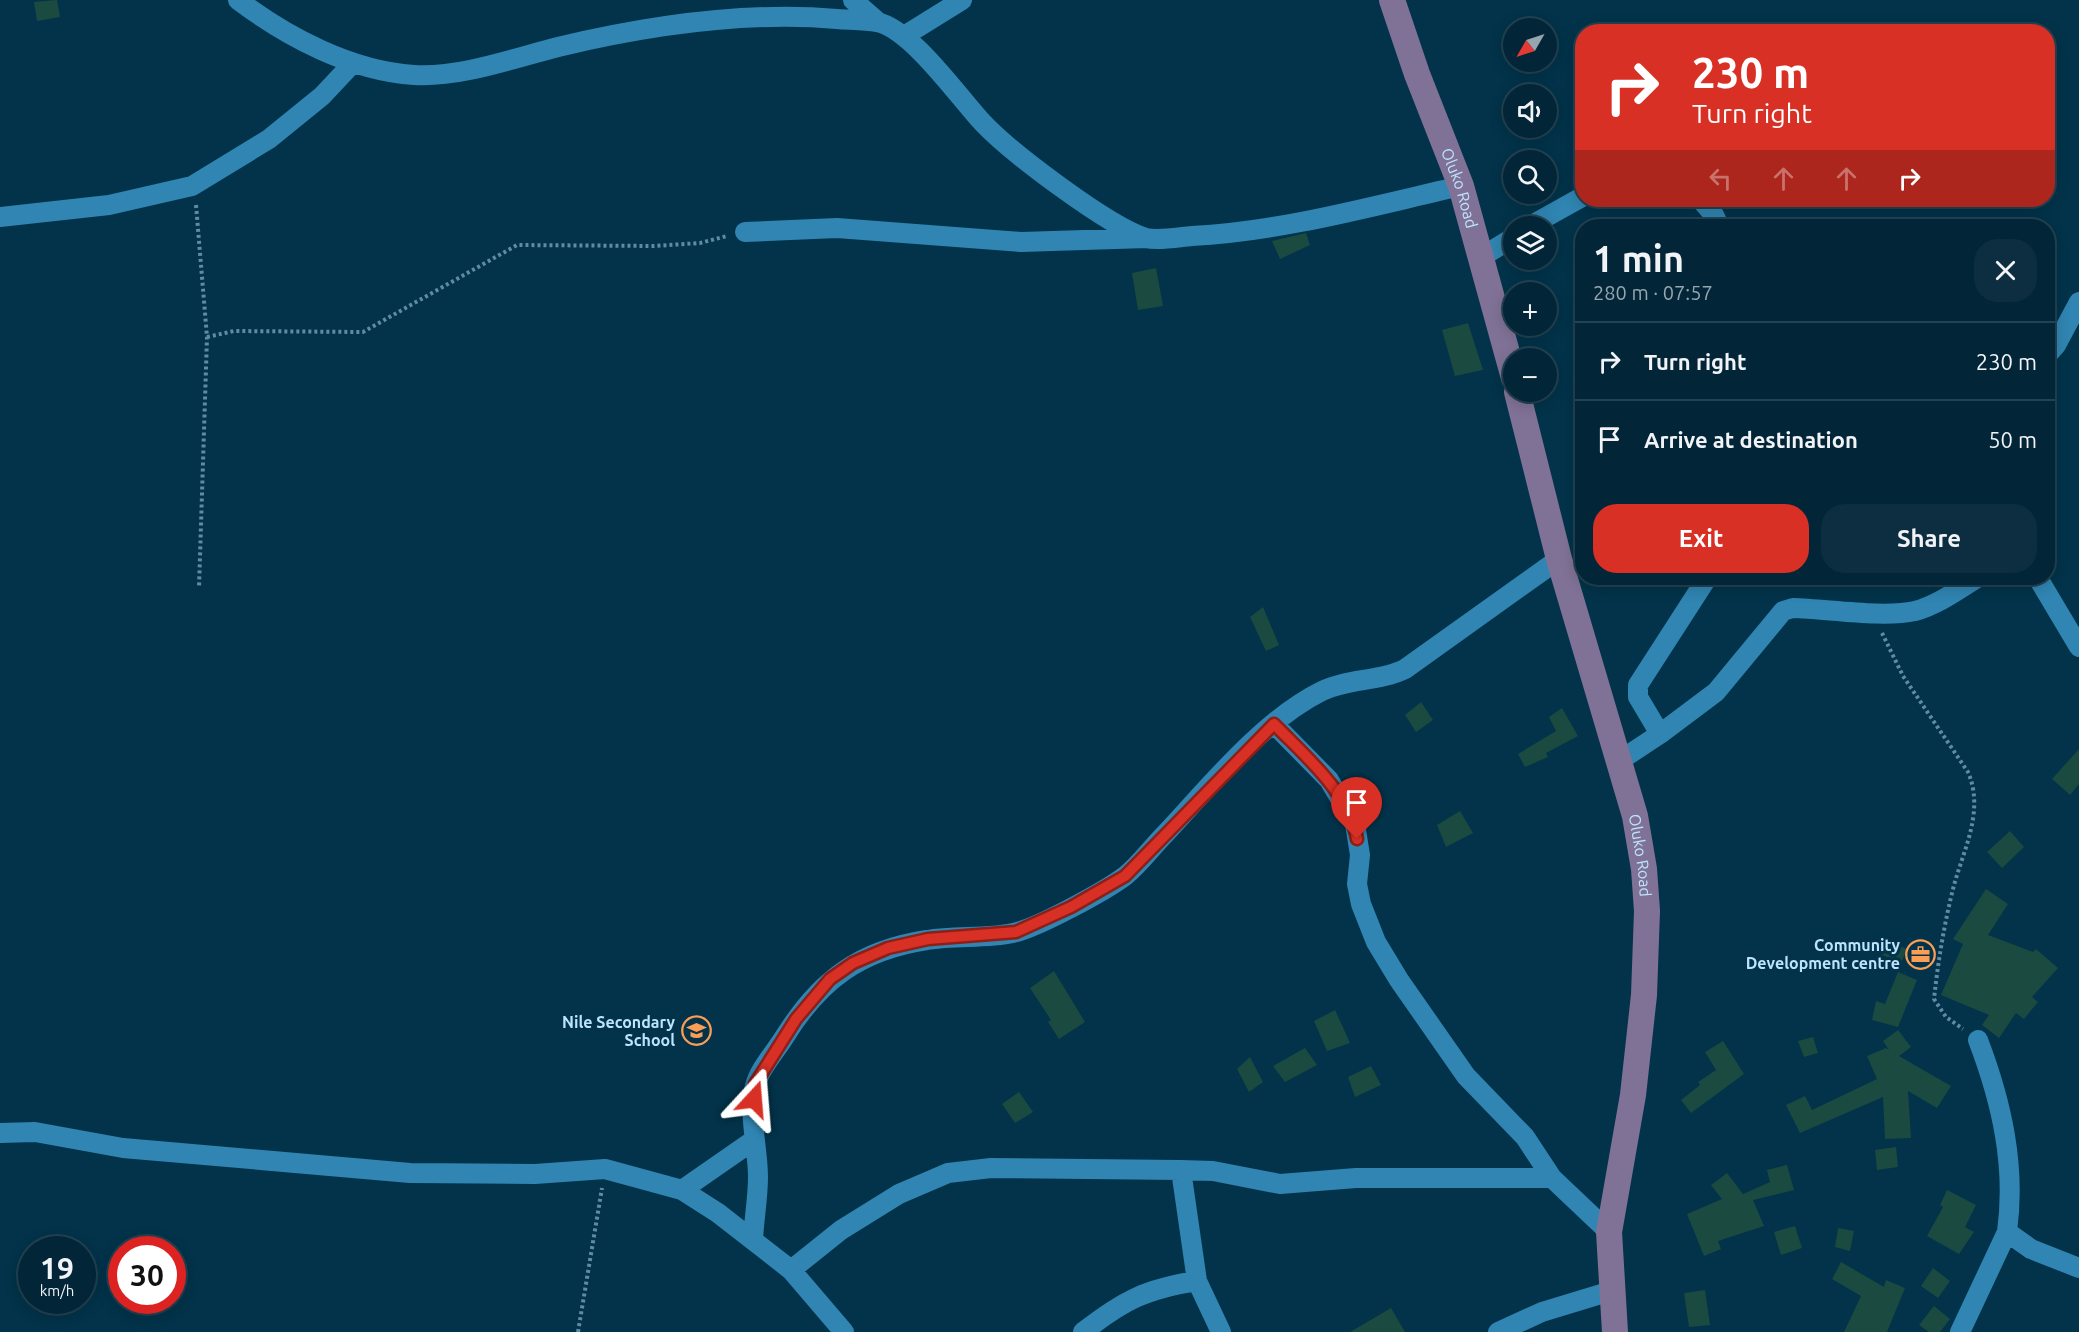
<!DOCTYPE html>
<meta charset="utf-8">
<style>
:root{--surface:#022638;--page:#0c2e40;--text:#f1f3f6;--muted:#96a5ae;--line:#234353;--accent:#d93025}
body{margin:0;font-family:Ubuntu,sans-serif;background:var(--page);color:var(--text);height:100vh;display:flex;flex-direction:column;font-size:22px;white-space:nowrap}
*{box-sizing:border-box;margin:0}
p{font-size:20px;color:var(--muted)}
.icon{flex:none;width:33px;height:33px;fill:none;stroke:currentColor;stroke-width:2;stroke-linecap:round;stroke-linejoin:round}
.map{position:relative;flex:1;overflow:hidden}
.side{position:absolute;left:1575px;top:219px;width:480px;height:366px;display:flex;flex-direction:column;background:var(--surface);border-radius:24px;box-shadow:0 3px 15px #0003,0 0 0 2px var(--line)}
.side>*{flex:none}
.banner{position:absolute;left:1575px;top:24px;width:480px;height:183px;border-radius:24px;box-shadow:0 3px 15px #0003,0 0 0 2px var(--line);background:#d93025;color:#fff;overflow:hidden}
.needle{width:39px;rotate:231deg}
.fabs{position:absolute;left:1503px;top:18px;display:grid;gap:12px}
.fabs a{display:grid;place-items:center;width:54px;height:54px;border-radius:50%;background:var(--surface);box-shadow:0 3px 15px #0003,0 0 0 2px var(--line);font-size:30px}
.speed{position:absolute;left:18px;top:1236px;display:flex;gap:12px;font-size:30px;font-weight:700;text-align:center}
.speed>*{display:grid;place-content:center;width:78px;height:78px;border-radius:50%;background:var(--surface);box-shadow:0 3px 15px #0003,0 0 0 2px var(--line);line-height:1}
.speed small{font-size:15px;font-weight:400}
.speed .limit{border:9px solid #d22;background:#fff;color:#111}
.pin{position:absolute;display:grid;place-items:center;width:51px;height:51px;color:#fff;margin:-62px -26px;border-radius:50% 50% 50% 0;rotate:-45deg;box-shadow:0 0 6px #0007}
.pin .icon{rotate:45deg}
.me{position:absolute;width:66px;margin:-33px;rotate:19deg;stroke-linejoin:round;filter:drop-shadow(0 0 4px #0008)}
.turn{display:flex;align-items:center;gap:21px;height:126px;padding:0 18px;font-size:27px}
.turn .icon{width:78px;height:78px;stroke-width:2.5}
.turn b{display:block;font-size:42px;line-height:51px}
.lanes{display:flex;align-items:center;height:57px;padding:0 18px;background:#0003;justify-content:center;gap:30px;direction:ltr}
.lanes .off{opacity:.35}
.round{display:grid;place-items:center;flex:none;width:63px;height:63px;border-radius:24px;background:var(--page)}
.overview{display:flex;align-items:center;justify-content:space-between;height:102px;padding:0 18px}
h1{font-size:36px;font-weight:700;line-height:45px}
.primary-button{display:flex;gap:12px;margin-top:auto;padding:12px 18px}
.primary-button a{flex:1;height:69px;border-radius:24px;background:var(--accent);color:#fff;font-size:24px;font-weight:700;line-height:69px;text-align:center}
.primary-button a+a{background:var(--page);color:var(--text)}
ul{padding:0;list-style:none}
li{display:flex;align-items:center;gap:18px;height:78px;padding:0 18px;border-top:2px solid var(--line)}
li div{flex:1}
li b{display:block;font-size:22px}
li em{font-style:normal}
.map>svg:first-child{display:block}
.building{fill:#1b4a40}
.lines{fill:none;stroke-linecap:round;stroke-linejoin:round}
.path{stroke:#5f8ba3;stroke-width:4;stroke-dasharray:3 3;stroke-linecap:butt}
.minor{stroke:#3085b2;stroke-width:20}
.major{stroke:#807296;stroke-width:26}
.route-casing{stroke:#8d1f18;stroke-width:15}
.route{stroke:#d93025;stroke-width:10}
.labels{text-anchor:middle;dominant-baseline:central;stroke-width:6;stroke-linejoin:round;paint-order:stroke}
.street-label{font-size:16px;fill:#bee4fd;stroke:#02334a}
.poi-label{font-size:16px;font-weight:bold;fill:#bee4fd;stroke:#02334a;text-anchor:end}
</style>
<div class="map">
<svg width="2079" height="1332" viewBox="0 0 2079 1332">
<rect width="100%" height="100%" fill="#02334a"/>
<path class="building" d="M57 0 60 17 37 21 34 2Z
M1306 233 1310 245 1280 259 1272 241Z
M1156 268 1163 306 1138 310 1132 273Z
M1468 323 1483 370 1455 376 1442 330Z
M1263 607 1279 645 1266 651 1250 617Z
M1421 702 1433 720 1416 732 1405 715Z
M1562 708 1578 736 1546 753 1548 757 1525 767 1518 754 1556 731 1549 717Z
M2079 749V784L2070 795 2052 779Z
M1460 811 1473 833 1446 847 1437 825Z
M2010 831 2024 847 2002 868 1987 852Z
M1986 889 2008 904 1988 935 2033 952 2036 949 2058 968 2032 997 2038 1002 2024 1019 2016 1013 1999 1038 1982 1025 1989 1015 1941 995 1963 944 1953 939Z
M1888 941 1907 949 1901 963 1882 955Z
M1054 971 1085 1022 1059 1039 1048 1022 1051 1020 1030 988Z
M1898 972 1917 980 1898 1027 1872 1020 1876 1001 1885 1004Z
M1335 1010 1350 1043 1327 1051 1314 1021Z
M1898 1030 1911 1047 1899 1056 1951 1086 1937 1108 1908 1091 1911 1138 1885 1139 1883 1097 1800 1133 1786 1105 1805 1096 1812 1110 1877 1079 1867 1056 1886 1048 1889 1050 1883 1041Z
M1813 1037 1818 1053 1804 1057 1798 1041Z
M1723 1041 1744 1074 1691 1113 1681 1100 1700 1085 1698 1082 1716 1070 1705 1052Z
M1305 1048 1317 1065 1285 1082 1273 1066Z
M1250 1057 1263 1082 1249 1092 1237 1069Z
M1371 1066 1381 1085 1355 1097 1348 1077Z
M1019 1092 1033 1112 1015 1123 1002 1104Z
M1896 1147 1898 1167 1877 1170 1875 1150Z
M1787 1165 1794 1190 1753 1200 1764 1226 1718 1241 1721 1249 1704 1256 1687 1214 1722 1199 1711 1185 1727 1173 1743 1194 1770 1182 1767 1170Z
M1947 1190 1976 1205 1965 1227 1974 1232 1959 1254 1927 1236 1943 1207 1940 1205Z
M1795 1226 1802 1248 1781 1255 1774 1232Z
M1838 1228 1854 1231 1850 1251 1835 1247Z
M1841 1262 1884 1287 1886 1280 1905 1288 1887 1332H1844L1861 1296 1832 1279Z
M1933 1268 1950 1281 1938 1298 1921 1286Z
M1705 1290 1710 1325 1689 1327 1684 1293Z
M1934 1306 1950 1319 1940 1332H1929L1919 1325Z
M1391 1308 1405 1332H1350Z"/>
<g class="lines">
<path class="path" d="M196 205 207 337 199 588
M207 337 234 331 363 332 517 245 654 246 700 243 727 236
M1882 633 1903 676 1968 772C1985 812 1963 850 1953 889 1944 925 1938 962 1934 999L1946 1017 1963 1029
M578 1332 602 1188"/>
<path class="minor" d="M238 0C287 37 351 71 414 75 460 78 514 58 558 47 646 26 746 11 837 19 850 20 864 20 877 22 911 29 958 96 982 122 1010 152 1108 226 1146 238 1159 241 1179 237 1192 236 1284 231 1372 206 1461 186
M853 0 878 22
M904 36 962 0
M1701 200 1714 215 1719 226
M0 217 109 205 192 186 269 139 322 96 353 63
M1530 226 1582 197
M745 232 837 228 1021 242 1147 238
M1483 256 1514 237
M2048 354 2056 345 2079 302
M2038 578 2079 647
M1274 724 1329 780 1355 824 1360 855 1357 884 1361 904 1376 942 1399 980 1466 1076 1525 1137 1552 1178
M1660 734 1716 692 1783 611 1793 608C1828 609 1883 618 1915 611 1937 605 1958 590 1977 578
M1619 761 1660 734 1638 697V685L1707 578
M1978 1040C2002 1103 2016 1166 2007 1232L2031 1249 2079 1268
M0 1133 35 1132 123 1148 410 1173 535 1174 605 1169 682 1190 718 1213 791 1270 844 1332
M682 1190 754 1140
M753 1240C754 1219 758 1198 758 1177 758 1147 748 1116 755 1086 759 1069 776 1051 785 1036 820 980 860 950 927 940 955 935 985 939 1013 933 1037 928 1105 891 1125 876 1140 864 1152 847 1165 834 1210 786 1263 720 1322 691 1348 678 1379 682 1405 669L1559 559
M791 1270 841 1230 899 1194 948 1173 991 1168 1181 1170
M1083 1332C1124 1300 1146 1289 1197 1281
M1221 1332 1197 1281 1181 1170 1213 1171 1280 1184 1356 1178H1552L1609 1232
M1498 1332 1542 1312 1611 1291
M1960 1332 2007 1232"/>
<g class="major">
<path id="s1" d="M1392 0 1417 74 1461 186 1514 378"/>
<path id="s2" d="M1517 392 1559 559 1635 816 1644 869 1647 911 1644 995 1633 1095 1609 1232 1615 1332"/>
</g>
</g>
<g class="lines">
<defs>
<path id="route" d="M754 1099 755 1084 796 1019 830 979 853 963 888 948 928 939 1016 932 1071 907 1125 876 1274 724C1306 757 1349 792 1357 839"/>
</defs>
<use href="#route" class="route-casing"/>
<use href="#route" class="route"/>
</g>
<defs>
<symbol id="office-ring" viewBox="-11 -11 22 22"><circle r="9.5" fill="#02334a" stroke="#fc9d54" stroke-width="1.5"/><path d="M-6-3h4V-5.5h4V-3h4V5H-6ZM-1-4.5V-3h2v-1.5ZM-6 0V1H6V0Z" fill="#fc9d54"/></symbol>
<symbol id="school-ring" viewBox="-11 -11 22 22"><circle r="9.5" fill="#02334a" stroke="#fc9d54" stroke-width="1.5"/><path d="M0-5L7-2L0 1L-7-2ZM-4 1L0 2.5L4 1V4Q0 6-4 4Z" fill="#fc9d54"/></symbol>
</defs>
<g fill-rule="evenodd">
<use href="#office-ring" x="1904" y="938" width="33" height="33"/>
<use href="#school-ring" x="680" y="1014" width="33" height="33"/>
</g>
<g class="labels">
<g class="street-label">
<text stroke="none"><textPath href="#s1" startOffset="200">Oluko Road</textPath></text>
<text stroke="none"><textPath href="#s2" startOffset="480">Oluko Road</textPath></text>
</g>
<g class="poi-label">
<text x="1900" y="945">Community<tspan x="1900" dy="18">Development centre</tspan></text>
<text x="675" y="1022">Nile Secondary<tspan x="675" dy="18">School</tspan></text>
</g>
</g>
</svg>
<div class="fabs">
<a><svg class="needle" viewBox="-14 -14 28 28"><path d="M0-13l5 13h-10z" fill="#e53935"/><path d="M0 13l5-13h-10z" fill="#96a5ae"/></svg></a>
<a><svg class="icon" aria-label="sound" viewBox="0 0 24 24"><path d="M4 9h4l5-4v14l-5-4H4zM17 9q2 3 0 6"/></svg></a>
<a><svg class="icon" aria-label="search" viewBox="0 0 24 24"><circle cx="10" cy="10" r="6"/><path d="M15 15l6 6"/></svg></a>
<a><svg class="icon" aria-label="layers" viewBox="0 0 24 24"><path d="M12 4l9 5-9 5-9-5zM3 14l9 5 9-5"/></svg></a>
<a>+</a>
<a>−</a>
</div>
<div class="speed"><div>19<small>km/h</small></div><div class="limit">30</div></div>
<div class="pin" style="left:1357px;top:839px;background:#d93025"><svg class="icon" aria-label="arrive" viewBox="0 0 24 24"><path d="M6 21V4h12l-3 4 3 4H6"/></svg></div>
<svg class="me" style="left:754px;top:1099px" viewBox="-20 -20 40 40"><path d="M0-17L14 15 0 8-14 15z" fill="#d93025" stroke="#fff" stroke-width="4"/></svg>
<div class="banner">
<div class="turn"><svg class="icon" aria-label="right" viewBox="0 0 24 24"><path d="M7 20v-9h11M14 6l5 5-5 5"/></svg><div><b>230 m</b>Turn right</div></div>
<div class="lanes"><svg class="icon off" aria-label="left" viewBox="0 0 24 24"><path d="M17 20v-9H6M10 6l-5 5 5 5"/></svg><svg class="icon off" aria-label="ahead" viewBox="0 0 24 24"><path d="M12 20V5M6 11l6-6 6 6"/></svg><svg class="icon off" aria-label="ahead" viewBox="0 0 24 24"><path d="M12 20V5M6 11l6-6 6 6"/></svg><svg class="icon" aria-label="right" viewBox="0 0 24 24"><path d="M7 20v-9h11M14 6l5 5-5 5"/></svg></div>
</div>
<section class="side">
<div class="overview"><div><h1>1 min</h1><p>280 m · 07:57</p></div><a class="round"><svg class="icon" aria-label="close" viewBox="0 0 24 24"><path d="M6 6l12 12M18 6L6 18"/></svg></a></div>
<ul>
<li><svg class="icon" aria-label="right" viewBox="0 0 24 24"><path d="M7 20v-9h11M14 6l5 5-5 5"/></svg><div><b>Turn right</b></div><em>230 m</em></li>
<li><svg class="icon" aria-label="arrive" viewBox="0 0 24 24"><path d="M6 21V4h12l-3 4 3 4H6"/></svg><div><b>Arrive at destination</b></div><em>50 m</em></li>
</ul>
<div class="primary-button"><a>Exit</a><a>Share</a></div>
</section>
</div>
